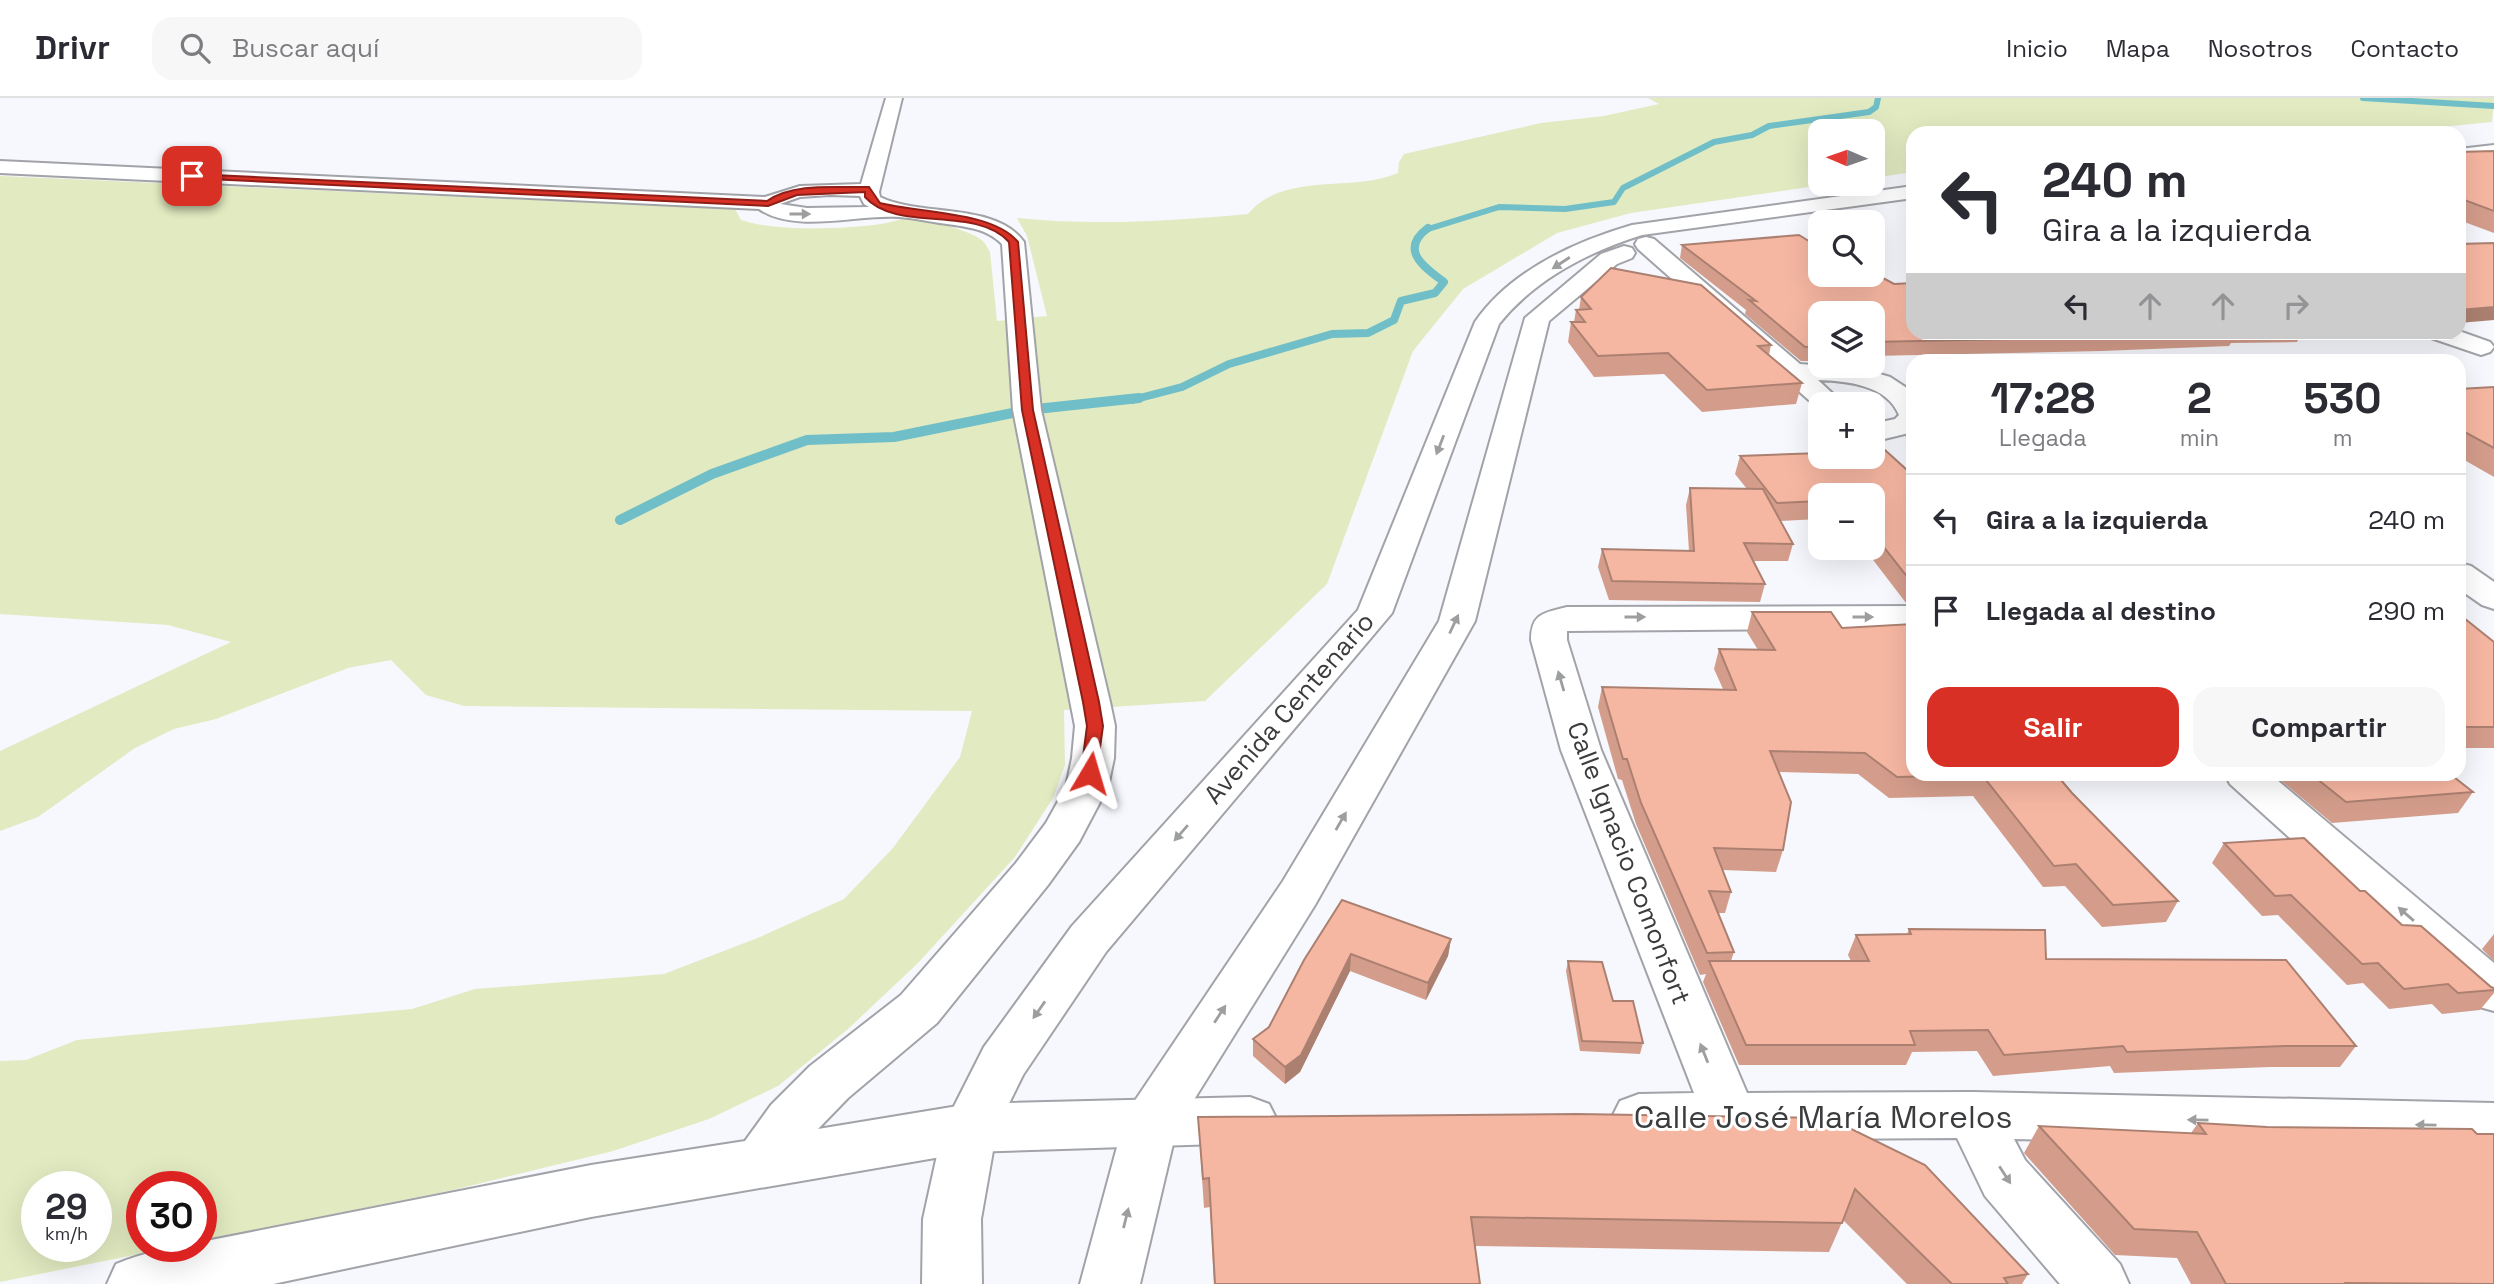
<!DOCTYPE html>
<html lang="es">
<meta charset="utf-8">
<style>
:root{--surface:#fff;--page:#f7f7f7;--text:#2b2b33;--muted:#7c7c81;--line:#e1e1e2;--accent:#d93025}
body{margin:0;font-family:"Space Grotesk",sans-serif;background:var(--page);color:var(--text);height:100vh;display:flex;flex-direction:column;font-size:26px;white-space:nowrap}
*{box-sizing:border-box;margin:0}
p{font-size:23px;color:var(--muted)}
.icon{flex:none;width:38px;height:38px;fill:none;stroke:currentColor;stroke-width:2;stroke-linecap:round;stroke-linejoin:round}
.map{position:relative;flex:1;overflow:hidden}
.details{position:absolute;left:1906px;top:256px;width:560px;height:427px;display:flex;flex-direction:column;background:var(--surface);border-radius:21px;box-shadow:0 7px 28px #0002}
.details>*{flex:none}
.top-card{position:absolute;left:1906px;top:28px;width:560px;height:214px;border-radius:21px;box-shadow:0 7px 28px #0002;background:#fff;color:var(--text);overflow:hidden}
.needle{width:46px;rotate:272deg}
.fabs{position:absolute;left:1808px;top:21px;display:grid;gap:14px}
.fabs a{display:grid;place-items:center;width:77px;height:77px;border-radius:14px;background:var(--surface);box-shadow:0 7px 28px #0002;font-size:35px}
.speed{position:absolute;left:21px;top:1073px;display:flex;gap:14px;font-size:35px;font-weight:700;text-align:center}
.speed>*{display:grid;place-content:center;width:91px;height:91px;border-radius:50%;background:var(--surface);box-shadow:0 7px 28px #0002;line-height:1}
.speed small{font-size:18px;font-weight:400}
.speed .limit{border:10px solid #d22;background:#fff;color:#111}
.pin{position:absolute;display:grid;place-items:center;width:60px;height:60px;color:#fff;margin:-30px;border-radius:14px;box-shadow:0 4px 10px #0006}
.me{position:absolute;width:77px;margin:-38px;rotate:7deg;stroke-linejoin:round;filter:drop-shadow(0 0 5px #0008)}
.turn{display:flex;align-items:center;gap:24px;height:147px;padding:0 21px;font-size:32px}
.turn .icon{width:91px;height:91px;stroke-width:2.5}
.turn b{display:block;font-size:49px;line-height:60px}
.lanes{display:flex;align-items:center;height:66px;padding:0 21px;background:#0003;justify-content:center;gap:35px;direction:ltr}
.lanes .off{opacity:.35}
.eta{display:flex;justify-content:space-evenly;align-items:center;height:119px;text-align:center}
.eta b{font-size:42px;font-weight:600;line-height:49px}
.button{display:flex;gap:14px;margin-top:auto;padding:14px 21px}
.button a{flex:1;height:80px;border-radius:21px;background:var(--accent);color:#fff;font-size:28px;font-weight:600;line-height:80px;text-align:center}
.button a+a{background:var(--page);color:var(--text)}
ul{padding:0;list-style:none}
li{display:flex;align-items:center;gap:21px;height:91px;padding:0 21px;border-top:2px solid var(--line)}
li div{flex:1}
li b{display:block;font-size:26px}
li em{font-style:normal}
header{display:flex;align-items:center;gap:42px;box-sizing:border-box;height:98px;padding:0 35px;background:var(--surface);border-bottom:2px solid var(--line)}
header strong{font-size:33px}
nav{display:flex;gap:38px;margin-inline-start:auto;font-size:24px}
.search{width:490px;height:63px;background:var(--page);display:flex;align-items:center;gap:18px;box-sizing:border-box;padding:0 24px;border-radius:21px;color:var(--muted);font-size:26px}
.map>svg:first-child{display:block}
.green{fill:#e1eac0;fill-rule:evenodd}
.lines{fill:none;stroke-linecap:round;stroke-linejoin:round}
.stream-far2{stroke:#6fbec8;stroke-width:6}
.stream-far1{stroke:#6fbec8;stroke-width:8}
.stream{stroke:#6fbec8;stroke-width:10}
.street-casing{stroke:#a1a3a8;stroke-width:4}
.secondary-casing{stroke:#a1a3a8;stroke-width:4}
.street{fill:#fff;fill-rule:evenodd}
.secondary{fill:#fff;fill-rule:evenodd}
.wall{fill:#d49d8b}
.shaded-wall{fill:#ac8071}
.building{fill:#f6b7a2;stroke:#ac8071;stroke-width:2}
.oneway{fill:#9d9e9e}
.route{fill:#d93025;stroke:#8d1f18;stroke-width:2}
.labels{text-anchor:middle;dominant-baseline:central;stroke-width:6;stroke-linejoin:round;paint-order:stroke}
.street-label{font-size:26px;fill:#3b3c3e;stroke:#fff}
.near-street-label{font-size:32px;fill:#3b3c3e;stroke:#fff}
</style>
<header>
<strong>Drivr</strong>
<div class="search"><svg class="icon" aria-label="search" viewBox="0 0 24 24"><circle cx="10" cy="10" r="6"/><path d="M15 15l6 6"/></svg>Buscar aquí</div>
<nav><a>Inicio</a><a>Mapa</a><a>Nosotros</a><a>Contacto</a></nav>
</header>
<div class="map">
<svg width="2494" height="1186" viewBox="0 0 2494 1186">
<rect width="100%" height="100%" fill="#f6f8fe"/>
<path class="green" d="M1648 0H2494L2492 24 2381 35H1913V74L1873 80 1872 33H1820V86H1830L1631 115 1557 135 1463 191 1413 253 1327 486 1205 603 1064 612 1065 667 1053 700 1015 759 918 865 848 931 778 988 709 1021 613 1053 453 1092 201 1143V1088H142V1148H179L0 1184V963L26 962 77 942 412 911 475 891 664 876 760 839 844 801 893 750 960 659 972 613 464 608 426 597 391 562 348 570 216 621 174 631 135 650 38 719 0 733V653L231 544 168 527 0 516V78L735 111 741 122C775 134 845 131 881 126 890 125 899 121 908 120 923 120 969 132 980 141 985 144 987 149 990 154L997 223 1047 218 1027 138 1017 120C1096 128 1169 123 1248 116 1284 73 1351 95 1398 75L1399 64 1404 56 1541 25 1604 18 1659 6ZM37 1088H96V1148H37Z"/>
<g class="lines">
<path class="stream-far2" d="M2363 0 2494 8
M1425 132 1499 109 1565 111 1614 104 1623 90 1714 44 1752 37 1769 28 1869 14 1876 9 1878 0"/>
<path class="stream-far1" d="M1132 302 1182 289 1229 266 1332 236 1368 235 1394 222 1401 203 1435 195 1444 184C1425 170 1398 152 1428 130"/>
<path class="stream" d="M620 422 712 376 807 342 894 339 1027 312 1139 300"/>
<defs>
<path id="street" d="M886 0H902L879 94 880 99C921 119 996 104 1024 144L1041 312 1110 604 1115 628 1114 660 1108 689 1079 744 1048 787 937 925 848 1000 818 1031 970 1006 1250 999 1269 1006 1277 1022 1269 1038 1250 1045 970 1054 591 1119 273 1186H107L116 1166C143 1155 172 1148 201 1148V1144L591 1067 745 1043 771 1007 810 968 901 897 1016 765 1046 725 1066 689 1072 660 1075 628 1013 312 1002 146C987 131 968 129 947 126 931 124 915 120 899 119 858 116 795 136 759 111L0 75V63L765 99 800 88 861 86ZM830 97 860 98 864 106 869 109 807 110 780 106 800 99Z
M1646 139 1654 141 1800 266 1863 271 1890 279 1913 294V334L1872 344V326L1895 321 1899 317C1887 287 1847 283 1818 282L1844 306H1820V312L1638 151 1635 146 1638 141Z
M2459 233 2490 244 2494 249 2490 254 2481 257 2428 239 2425 234Z
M2459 465 2471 468 2494 484V511L2482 507 2459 491Z
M1913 508V530L1567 533V542L1601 652 1747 995 1973 994 2494 1005V1051L2014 1041 2025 1062 2120 1166 2129 1186H2060L1985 1098 1957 1040 1639 1042 1620 1035 1612 1019 1620 1003 1639 996 1694 995 1561 652 1531 542C1531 515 1544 515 1567 509Z
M2225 676H2270L2494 865V913L2476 908 2230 686Z"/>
<path id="secondary" d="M2494 47V57L2459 61V51Z
M1913 88V100L1642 137C1588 154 1535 181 1499 226L1392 515 1106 854 1023 977 997 1030 981 1121 982 1186H922L923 1121 943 1030 984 949 1072 828 1358 512 1475 224C1510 173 1574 144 1632 127Z
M1624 148 1632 150 1635 155 1632 160 1617 166 1549 223 1475 523 1315 807 1177 1029 1140 1186H1080L1124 1023 1132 1007 1283 783 1439 523 1525 220 1601 156Z"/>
</defs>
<use href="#street" class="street-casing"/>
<use href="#secondary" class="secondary-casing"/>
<use href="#street" class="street"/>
<use href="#secondary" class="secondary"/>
</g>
<path class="wall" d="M2494 53V135L2459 122V54Z
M1799 137 1820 150V177H1872V174L1894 186 1913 185V234H2354L2300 238 2297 244 2231 245 2229 248 2101 253 1872 258V215H1820V263H1801L1745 216 1746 212 1680 160 1682 147Z
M1581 199 1771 247 1769 257 1802 285 1796 306 1702 314 1664 276 1594 279 1568 244 1571 224H1574L1576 212H1579Z
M2494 289V379L2459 359V291Z
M1911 320H1913V345L1905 338Z
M1740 358 1906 371 1913 373V506L1906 505 1864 450H1872V397H1820V421L1780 423 1793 446 1788 463H1753L1765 486 1760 504 1609 502 1598 469 1602 451 1689 453 1686 407 1690 390 1747 391 1735 376Z
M1752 514 1842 530 2056 676 2072 695 2178 803 2166 824 2102 829 2065 788 2043 789 1973 698 1889 700 1858 676 1779 674 1783 752 1776 774 1723 772 1731 794 1725 815H1718L1734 854 1731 863H1851L1848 857 1856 837 1907 836 1909 831 2046 861 2356 948 2340 969H2270L2114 975 2110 968 1993 978 1977 953 1912 954 1906 967H1739L1703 884 1706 876 1700 877 1636 726 1622 682 1618 681 1598 609 1602 589 1723 591 1714 571 1719 551 1758 552 1747 534Z
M2459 516 2494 544V650H2459Z
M2273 676H2450L2473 694 2458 715 2332 725Z
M2224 745 2360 793 2402 827 2494 892V895L2480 912 2442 916 2432 906 2389 911 2363 885 2347 887 2278 817 2262 818 2212 765Z
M2494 836V863L2482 851Z
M1451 841 1448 858 1426 902 1350 873 1300 974 1285 986 1253 958V941L1269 929 1304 862Z
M1568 863 1613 903 1643 945 1640 956 1580 953 1566 873Z
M1198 1019 1829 1020 2028 1176 2022 1186H1907L1843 1122 1829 1154 1475 1148 1480 1186H1214L1210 1109 1204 1110Z
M2198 1025 2494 1186H2191L2177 1160 2115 1157 2024 1055 2039 1028 2191 1035Z"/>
<path class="shaded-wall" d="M2494 209V222L2459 225V212Z
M1451 841 1448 858 1426 902 1428 885Z
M1351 856 1350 873 1300 974 1285 986V969Z"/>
<path class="building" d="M2494 53V113L2459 100V54Z
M1799 137 1820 150V177H1872V174L1894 186 1913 185V234H2222L2106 239 1872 244V215H1820V248L1805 249 1749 202 1756 203 1682 147Z
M2494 145V209L2459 212V146Z
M1611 170 1701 187 1771 247 1758 248 1802 285 1707 292 1668 255 1598 258 1571 224H1585L1576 212 1591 211 1581 199Z
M2494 289V350L2459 331V291Z
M1885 352 1906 371 1913 373V486L1872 434V397H1820V403L1777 405 1740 358 1820 355V359H1872V353Z
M1690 390 1763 391 1793 446 1744 445 1765 486 1612 483 1602 451 1694 453Z
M1752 514H1831L1842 530 1913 526V676H2056L2072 695 2178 803 2113 807 2076 766 2054 768 1982 677 1897 679 1865 655 1770 653 1791 704 1783 752 1714 750 1731 794 1709 793 1734 854 1707 855 1641 705 1627 661H1623L1602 589 1736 592 1719 551 1775 552Z
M2459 516 2494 544V629H2459Z
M2311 676H2450L2473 694 2346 704Z
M2304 740 2360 793H2365L2402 827 2421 828 2491 889 2494 890V892L2458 895 2448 886 2404 891 2378 865 2362 866 2291 797 2275 798 2224 745Z
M1342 802 1451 841 1428 885 1351 856 1301 957 1285 969 1253 941 1269 929 1304 862Z
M1909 831 2045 832 2046 861 2286 862 2356 948H2285L2127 954 2123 948 2004 957 1988 932 1910 933 1915 947H1746L1709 863H1869L1856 837 1911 836Z
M1568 863 1602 864 1613 903H1633L1643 945 1582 943Z
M1577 1016 1829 1020 1925 1067 2028 1176 2004 1180 2008 1186H1952L1855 1091 1842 1125 1471 1119 1480 1186H1215L1209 1080 1203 1081 1198 1019Z
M2198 1025 2267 1029 2472 1031 2477 1036H2494V1186L2346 1185 2347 1186H2226L2197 1134 2134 1131 2039 1028 2206 1036Z"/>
<defs><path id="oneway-solid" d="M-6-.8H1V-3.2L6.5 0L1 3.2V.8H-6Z" transform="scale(1.75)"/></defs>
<g class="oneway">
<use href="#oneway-solid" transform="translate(800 116)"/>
<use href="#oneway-solid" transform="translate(1561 165) rotate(147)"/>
<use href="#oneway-solid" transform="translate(1440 347) rotate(111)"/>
<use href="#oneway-solid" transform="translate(1635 519)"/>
<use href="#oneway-solid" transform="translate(1863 519)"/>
<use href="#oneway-solid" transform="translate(1454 526) rotate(-65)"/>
<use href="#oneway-solid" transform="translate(1561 583) rotate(-106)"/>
<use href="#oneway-solid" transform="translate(1341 723) rotate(-60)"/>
<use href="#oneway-solid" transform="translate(1181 735) rotate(131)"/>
<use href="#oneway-solid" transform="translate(2406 816) rotate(-139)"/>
<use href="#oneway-solid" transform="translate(1039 912) rotate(125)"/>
<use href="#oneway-solid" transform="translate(1220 916) rotate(-57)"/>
<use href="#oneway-solid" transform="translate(1704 955) rotate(-112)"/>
<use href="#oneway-solid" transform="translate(2198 1022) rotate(-179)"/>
<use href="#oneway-solid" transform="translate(2426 1027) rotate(-179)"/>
<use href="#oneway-solid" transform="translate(2005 1077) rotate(57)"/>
<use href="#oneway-solid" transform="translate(1126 1120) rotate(-76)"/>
</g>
<path class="route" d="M192 76 767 103C794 84 838 90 869 89L880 105C918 115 993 113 1018 144L1033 312 1099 604 1103 628 1096 679 1090 680 1081 675 1087 628 1083 604 1022 312 1009 144C976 107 897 135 865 99V94L797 97 768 108 189 80Z"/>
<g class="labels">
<g class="street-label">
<text transform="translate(1289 610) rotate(-49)">Avenida Centenario</text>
<text transform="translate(1629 765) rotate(69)">Calle Ignacio Comonfort</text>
</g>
<g class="near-street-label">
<text x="1823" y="1019">Calle José María Morelos</text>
</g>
</g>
</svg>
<div class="fabs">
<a><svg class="needle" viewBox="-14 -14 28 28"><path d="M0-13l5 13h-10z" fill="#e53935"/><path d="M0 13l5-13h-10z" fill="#7c7c81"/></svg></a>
<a><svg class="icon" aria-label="search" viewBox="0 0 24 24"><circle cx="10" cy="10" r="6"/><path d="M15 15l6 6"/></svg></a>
<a><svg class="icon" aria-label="layers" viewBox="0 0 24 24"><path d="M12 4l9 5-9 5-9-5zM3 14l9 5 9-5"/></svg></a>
<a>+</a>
<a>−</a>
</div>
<div class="speed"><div>29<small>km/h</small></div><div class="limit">30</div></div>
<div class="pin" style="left:192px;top:78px;background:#d93025"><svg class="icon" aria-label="arrive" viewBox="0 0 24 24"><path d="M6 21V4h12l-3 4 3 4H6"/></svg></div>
<svg class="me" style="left:1090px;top:675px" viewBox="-20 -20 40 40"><path d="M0-17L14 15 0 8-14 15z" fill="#d93025" stroke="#fff" stroke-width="4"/></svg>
<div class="top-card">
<div class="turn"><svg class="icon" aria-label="left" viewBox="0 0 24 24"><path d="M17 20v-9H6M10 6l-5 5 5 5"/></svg><div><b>240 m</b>Gira a la izquierda</div></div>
<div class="lanes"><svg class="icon" aria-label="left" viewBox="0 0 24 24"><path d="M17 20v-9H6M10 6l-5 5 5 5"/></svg><svg class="icon off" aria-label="ahead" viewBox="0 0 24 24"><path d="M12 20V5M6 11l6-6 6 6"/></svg><svg class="icon off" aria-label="ahead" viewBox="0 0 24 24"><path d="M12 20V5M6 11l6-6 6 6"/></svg><svg class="icon off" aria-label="right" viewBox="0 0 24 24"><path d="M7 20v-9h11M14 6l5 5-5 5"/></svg></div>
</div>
<section class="details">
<div class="eta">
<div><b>17:28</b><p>Llegada</p></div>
<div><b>2</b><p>min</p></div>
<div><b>530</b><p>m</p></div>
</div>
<ul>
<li><svg class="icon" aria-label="left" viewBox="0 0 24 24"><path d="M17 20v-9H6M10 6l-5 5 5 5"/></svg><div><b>Gira a la izquierda</b></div><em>240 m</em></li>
<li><svg class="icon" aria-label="arrive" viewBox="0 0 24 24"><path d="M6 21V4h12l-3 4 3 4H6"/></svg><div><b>Llegada al destino</b></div><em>290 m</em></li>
</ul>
<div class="button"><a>Salir</a><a>Compartir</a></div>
</section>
</div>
